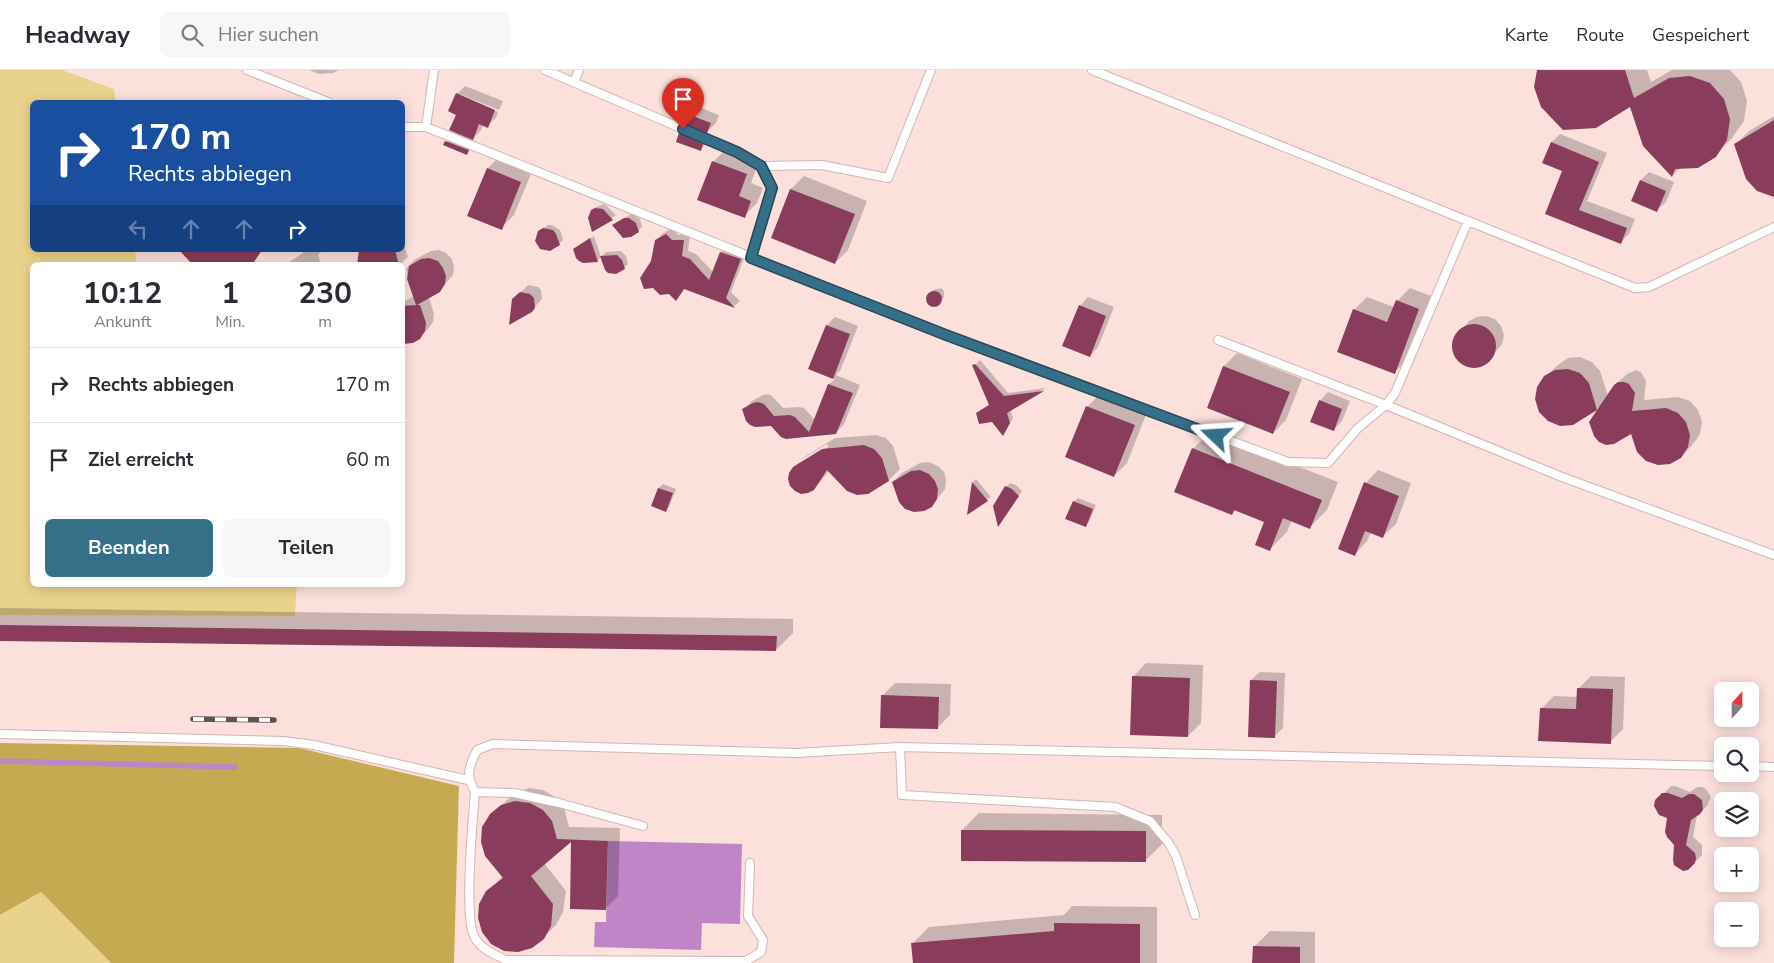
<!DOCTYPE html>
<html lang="de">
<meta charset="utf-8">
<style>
:root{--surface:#fff;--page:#f7f7f7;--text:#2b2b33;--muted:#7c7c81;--line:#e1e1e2;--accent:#356f88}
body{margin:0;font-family:"Nunito Sans",sans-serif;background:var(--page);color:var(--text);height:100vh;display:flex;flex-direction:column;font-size:19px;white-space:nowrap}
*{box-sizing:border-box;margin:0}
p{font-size:16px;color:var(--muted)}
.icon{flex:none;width:28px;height:28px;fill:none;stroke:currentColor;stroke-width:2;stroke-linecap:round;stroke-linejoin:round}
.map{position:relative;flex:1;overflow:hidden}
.side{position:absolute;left:30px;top:192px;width:375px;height:325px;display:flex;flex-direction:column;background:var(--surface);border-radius:8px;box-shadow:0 2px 12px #0003}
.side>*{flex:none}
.guide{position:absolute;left:30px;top:30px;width:375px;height:152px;border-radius:8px;box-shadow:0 2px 12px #0003;background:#1a4fa0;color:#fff;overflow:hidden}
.needle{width:32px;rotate:21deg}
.fabs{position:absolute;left:1714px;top:612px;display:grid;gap:10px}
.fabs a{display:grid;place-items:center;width:45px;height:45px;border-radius:8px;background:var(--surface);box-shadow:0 2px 12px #0003;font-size:25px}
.pin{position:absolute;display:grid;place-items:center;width:42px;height:42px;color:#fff;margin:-51px -21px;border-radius:50% 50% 50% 0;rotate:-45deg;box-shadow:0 0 5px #0007}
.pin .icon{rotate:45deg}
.me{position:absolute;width:55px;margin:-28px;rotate:290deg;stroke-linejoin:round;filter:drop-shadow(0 0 4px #0008)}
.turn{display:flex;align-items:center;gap:18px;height:105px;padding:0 15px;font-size:22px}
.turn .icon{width:65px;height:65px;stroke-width:2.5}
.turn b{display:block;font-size:35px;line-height:42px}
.lanes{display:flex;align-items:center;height:48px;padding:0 15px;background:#0003;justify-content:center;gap:25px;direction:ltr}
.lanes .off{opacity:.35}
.eta{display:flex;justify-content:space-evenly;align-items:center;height:85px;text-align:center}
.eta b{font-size:30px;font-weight:700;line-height:35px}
.primary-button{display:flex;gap:10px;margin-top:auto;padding:10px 15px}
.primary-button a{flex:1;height:58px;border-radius:8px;background:var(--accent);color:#fff;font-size:20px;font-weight:700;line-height:58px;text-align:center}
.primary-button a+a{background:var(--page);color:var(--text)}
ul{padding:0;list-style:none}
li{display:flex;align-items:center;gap:15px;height:75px;padding:0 15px;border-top:1px solid var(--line)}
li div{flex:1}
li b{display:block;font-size:19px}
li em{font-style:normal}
header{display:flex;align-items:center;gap:30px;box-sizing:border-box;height:70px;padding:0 25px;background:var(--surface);border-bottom:1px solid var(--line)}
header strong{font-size:24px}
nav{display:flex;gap:28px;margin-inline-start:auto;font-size:18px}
.search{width:350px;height:45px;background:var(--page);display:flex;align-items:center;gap:12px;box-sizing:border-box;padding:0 18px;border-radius:8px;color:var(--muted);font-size:19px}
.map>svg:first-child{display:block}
.built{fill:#fbe0dc;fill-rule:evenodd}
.green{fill:#e9d28b}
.forest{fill:#c6aa51}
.water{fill:#c085c6}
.shadow{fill:#0003}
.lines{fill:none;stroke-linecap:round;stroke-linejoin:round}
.stream{stroke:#c085c6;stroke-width:5.5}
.building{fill:#8a3c5d}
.lane-casing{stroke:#cfb7b4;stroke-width:10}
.lane{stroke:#fff;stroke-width:8}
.rail-casing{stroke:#5e5352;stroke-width:5.5}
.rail{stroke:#fff;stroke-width:4;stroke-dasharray:11;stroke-linecap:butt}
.route-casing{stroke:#224858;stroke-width:12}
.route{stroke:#356f88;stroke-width:9}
</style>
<header>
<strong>Headway</strong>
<div class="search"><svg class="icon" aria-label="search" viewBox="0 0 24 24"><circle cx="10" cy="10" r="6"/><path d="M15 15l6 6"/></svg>Hier suchen</div>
<nav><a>Karte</a><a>Route</a><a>Gespeichert</a></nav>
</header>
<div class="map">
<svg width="1774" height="893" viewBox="0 0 1774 893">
<rect width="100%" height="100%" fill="#fdeeec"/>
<path class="built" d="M62 0H1774V893H454L459 716 135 676 0 673V545L295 546 297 515H402V195H137L135 180H402V32H116L114 19ZM1722 621H1750V649H1722ZM1722 676H1750V704H1722ZM1722 731H1750V759H1722ZM1722 786H1750V814H1722ZM1722 841H1750V869H1722Z"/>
<path class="green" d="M0 0H62L114 19 116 32H32V180H135L137 195H32V515H297L295 546 0 545Z
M41 822 111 893H0V845Z"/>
<path class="forest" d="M0 673 299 678 459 716 454 893H111L41 822 0 845Z"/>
<path class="water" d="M608 771 742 774 740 854 702 853 701 880 594 877 595 852H606Z"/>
<path class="shadow" d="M309 0H338L333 3 319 4Z
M1538 0H1647L1651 12 1672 0H1730L1741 12 1747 31 1744 51 1732 68 1715 86 1680 98 1672 106 1631 35Z
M465 16 503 31 499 40 459 24V26L498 42 496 48 487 56 484 54 481 60 472 70 477 72 467 83 445 74 456 62 457 24Z
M696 36 719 45 716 53 706 63 711 65 709 71 700 80 680 64 690 54 688 44Z
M1774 46V125L1736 74 1749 61Z
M1560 64 1607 83 1587 131 1635 149 1629 164 1621 172 1547 144 1563 100 1544 92 1552 72Z
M726 79 759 91 751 113 763 118 757 133 744 146 713 92Z
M501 85 533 99 514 145 501 158 469 145 488 98Z
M1649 102 1674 112 1666 132 1657 140 1633 130 1641 110Z
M804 106 867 131 848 180 835 193 772 168 791 119Z
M604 134 607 136 616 145 593 161 592 141 596 137Z
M633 144 640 149 642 157 638 161 614 155 629 145Z
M548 155H552L560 160 563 170 559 174 539 162Z
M672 158 678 165 690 164 688 181 696 184 714 203 721 182 727 176 746 183 731 222 740 231 734 236 685 218 676 230 653 191 656 171 662 164Z
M594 166 601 187 597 191 574 179Z
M402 170 408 187 399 195H361V180H402Z
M302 180H324L318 184 321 195H285L303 183Z
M439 180 446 183 452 189 454 197 453 205 439 221 429 227 434 244 433 252 428 259 419 268 402 272V233L414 226 406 199 414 190 431 181Z
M621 181 626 186 628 194 624 198 602 186 606 182Z
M528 215 538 217 541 220 542 229 531 241 513 230Z
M941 218 944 221V227L938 235 931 236 927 230 929 224 933 220Z
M1410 218 1431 226 1408 289 1395 302 1354 240 1367 227 1394 237 1397 231Z
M1088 227 1114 237 1098 277 1090 286 1080 236Z
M1486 246 1495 249 1501 256 1504 265 1502 274 1488 291 1480 295 1471 296 1462 293 1456 286 1453 277 1455 268 1469 251 1477 247Z
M835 247 858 256 841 299 836 305 860 315 844 354 836 363 787 368 771 354 743 340 752 331 763 325 768 324 772 326 783 338 799 337 804 338 815 350 829 314 835 309 810 299 827 255Z
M1237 283 1302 309 1286 350 1273 363 1208 338 1224 296Z
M1580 287 1592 292 1600 301 1608 326 1614 316 1627 304 1636 300 1641 302 1646 311 1644 330 1678 327 1690 331 1698 340 1702 352 1700 364 1693 374 1681 387 1632 362 1601 336 1572 353 1545 307 1558 295 1568 288Z
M980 290 1008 323 1046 318 1010 339 1013 348 1003 365 992 351 977 343 990 334 974 296Z
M1328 322 1350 331 1342 351 1333 360 1320 331Z
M1100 324 1147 342 1127 393 1114 406 1087 337Z
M1210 362 1338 412 1327 440 1310 457 1292 450 1287 462 1270 479 1265 451 1237 439 1232 444 1193 379Z
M876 365 886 368 893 376 900 399 889 410 829 401 814 419 794 398 800 392V394L828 377 827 374 801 390 806 386 835 368Z
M929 392 938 396 944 402 946 410 945 419 931 436 893 412 902 403 920 393Z
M1378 400 1411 413 1396 454 1383 466 1371 462 1367 471 1355 484 1366 413Z
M976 409 991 427 969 442 973 412Z
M1010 413 1016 415 1022 421 999 455 1006 417Z
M663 414 676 419 669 437 666 440 653 436 659 418Z
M1078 428 1096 435 1089 452 1085 456 1074 432Z
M0 538 793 549V563L776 580 0 570Z
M1146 593 1203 595 1201 653 1188 666 1134 606Z
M1260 602 1285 603 1283 658 1275 666 1251 610Z
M1591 606 1625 607 1623 659 1610 672 1541 639 1554 626 1578 627V619Z
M895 613 951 614 950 645 937 658 882 626Z
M1671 716H1675L1690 722 1697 717H1702L1706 719 1711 727 1707 736 1697 745 1693 767 1702 775V785L1688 799 1676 774 1669 747 1656 731Z
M529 718 543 720 555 727 564 738 569 757 620 758 618 826 605 839 573 770 544 793 566 821 563 842 556 855 543 868 487 822 503 806 491 745 515 723Z
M979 743 1162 745V774L1145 791 962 760Z
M1072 836 1157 837V893H914L912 874 929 857 1064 845Z
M1270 861 1315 862V893H1254V877Z"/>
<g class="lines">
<path class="stream" d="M0 691 235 697"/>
</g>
<path class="building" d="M1537 0H1625L1634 28 1669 8 1690 6 1710 13 1724 29 1730 49 1727 70 1716 87 1698 98 1675 99 1672 107 1643 76 1630 37 1596 58 1563 60 1541 37 1534 17Z
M456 23 495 40 488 58 479 54 473 70 449 60 456 45 448 41Z
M687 44 711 53 707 63 683 53Z
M1774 50V127L1757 121 1746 109 1734 74Z
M679 63 703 74 701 81 676 72Z
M445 71 469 80 467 85 443 75Z
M1551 72 1599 92 1579 140 1627 158 1621 174 1545 144 1562 101 1542 93Z
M712 91 747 104 739 126 751 131 745 148 697 130Z
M487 98 521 112 502 160 467 146Z
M1640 110 1666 121 1657 142 1631 131Z
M790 119 855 144 835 194 771 168Z
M595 138 603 139 613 150 592 162 588 148 591 140Z
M624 148H629L636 153 639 162 631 167 623 168 612 155Z
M543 158 553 160 556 164 560 175 550 181 540 179 535 171 538 161Z
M666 164 672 170H684L682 186 690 189 709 210 720 182 741 189 726 228 735 238 684 219 676 231 669 224 660 225 653 218 644 219 640 208 651 191 655 170Z
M590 168 598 192 583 193 579 191 576 188 573 179Z
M179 180H262L252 195H193Z
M359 180H395L399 195H357Z
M617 185 622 190 625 199 616 204 608 203 605 200 600 186Z
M429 188 438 191 443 198 446 206 445 214 440 222 417 235H420L426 253 425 261 420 269 413 273 402 274V236L416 235 407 209 409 196 421 189Z
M926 229a8 8 0 1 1 16 0a8 8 0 1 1-16 0Z
M520 222 530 224 534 228 535 238 532 242 509 255 512 229Z
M1396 230 1419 239 1395 304 1337 282 1353 239 1387 252Z
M1079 235 1106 246 1090 287 1062 276Z
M1452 276a22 22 0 1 1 44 0a22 22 0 1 1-44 0Z
M826 255 850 264 833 309 808 299Z
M975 294 1004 326 1044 321 1007 343 1010 353 1003 366 992 352 979 354 976 343 989 335 972 295Z
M1223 296 1290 322 1273 364 1207 338Z
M1568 299 1580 303 1589 313 1597 340 1614 315 1618 312H1624L1629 314 1635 323 1632 341 1666 338 1678 343 1686 352 1690 365 1688 377 1681 388 1670 394 1658 395 1646 391 1637 382 1631 364 1614 374 1606 375 1599 372 1594 366 1589 352 1597 340 1573 355 1560 356 1548 351 1539 342 1535 329 1537 317 1544 306 1555 300Z
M828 314 853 323 836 364 786 369 781 367 771 356 755 357 750 355 746 351 742 339 753 333 758 332 764 334 774 346 790 345 795 347 809 362Z
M1319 330 1342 339 1334 361 1310 352Z
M1086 336 1135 355 1114 407 1065 387Z
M864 375 874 379 882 388 889 411 868 424 857 425 847 421 827 400 814 420 808 423 801 424 795 421 790 416 788 409 789 403 793 397 822 379Z
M1192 378 1322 430 1310 459 1283 448 1270 481 1255 475 1264 452 1234 440 1232 445 1174 422Z
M920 400 929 404 935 411 938 419 937 429 932 437 924 441 914 442 905 439 899 432 892 412 911 401Z
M972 412 988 431 967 445Z
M1364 412 1399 426 1383 468 1365 461 1355 486 1338 479Z
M1005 416 1012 419 1019 426 998 457 993 436Z
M658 418 673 423 666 442 651 436Z
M1073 431 1093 439 1086 457 1065 449Z
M0 555 777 566 776 581 0 571Z
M1132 606 1190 608 1188 667 1130 665Z
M1250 610 1277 611 1275 668 1248 667Z
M1577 618 1613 619 1611 674 1538 671 1540 638 1576 639Z
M881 625 939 627 938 659 880 658Z
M1662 723H1668L1682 728 1689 724H1694L1702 730 1703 740 1700 744 1691 750 1686 775 1695 783 1696 788 1695 793 1688 800 1683 801 1674 795 1673 790 1674 775 1667 767 1665 762 1667 748 1659 745 1654 736 1655 730Z
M515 731 530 733 543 740 552 751 557 769 608 771 606 840 570 839 571 772 531 806 553 834 551 856 544 869 532 878 518 882 504 881 491 874 482 862 478 848 479 834 486 821 503 808 485 786 481 772 482 757 490 744 501 735Z
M961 760 1146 761V792L961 791Z
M1054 853 1140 854V893H913L911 873 1054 861Z
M1253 876 1300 877V893H1252Z"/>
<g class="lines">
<defs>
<path id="lane" d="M247 0 328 32
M545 0 737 82 761 96 771 119 751 188
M1092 0 1468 151
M574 12 579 0
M402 57H426L946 265 1288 392 1328 393 1358 358 1386 335 1562 407 1774 485
M426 57 434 0
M761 96 822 95 888 108 931 0
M1218 270 1386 335 1395 323 1468 151 1635 218 1649 217 1774 157
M0 664 283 671 314 675 468 710
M900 677 902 725 1115 737 1150 751 1168 772 1176 786 1195 845
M1750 696 1774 697
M475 722 514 723 559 733 643 756
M750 793 748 846 763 870 761 882 746 891 506 890C494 884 482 880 475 868 463 849 473 749 475 722 466 705 468 698 477 680L493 674 796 683 900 677 1722 696"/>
</defs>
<use href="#lane" class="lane-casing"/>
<use href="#lane" class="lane"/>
<defs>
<path id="rail" d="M193 649 274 650"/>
</defs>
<use href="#rail" class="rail-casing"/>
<use href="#rail" class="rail"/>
</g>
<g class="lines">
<defs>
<path id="route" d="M683 59 737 82 761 96 772 118 751 188 946 265 1216 366"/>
</defs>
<use href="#route" class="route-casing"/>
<use href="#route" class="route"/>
</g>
</svg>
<div class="fabs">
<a><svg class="needle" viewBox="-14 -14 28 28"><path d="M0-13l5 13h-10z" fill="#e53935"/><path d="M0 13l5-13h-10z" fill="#7c7c81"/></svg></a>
<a><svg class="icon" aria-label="search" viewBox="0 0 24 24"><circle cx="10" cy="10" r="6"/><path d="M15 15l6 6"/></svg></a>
<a><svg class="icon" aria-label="layers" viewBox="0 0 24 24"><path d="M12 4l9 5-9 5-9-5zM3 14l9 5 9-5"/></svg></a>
<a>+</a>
<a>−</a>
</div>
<div class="pin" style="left:683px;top:59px;background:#d93025"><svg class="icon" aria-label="arrive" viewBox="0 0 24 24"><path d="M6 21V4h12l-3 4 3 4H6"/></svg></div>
<svg class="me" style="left:1216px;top:366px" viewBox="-20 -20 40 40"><path d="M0-17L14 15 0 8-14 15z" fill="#356f88" stroke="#fff" stroke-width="4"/></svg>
<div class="guide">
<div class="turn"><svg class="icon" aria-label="right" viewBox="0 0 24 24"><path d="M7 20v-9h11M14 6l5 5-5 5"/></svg><div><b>170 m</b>Rechts abbiegen</div></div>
<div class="lanes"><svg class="icon off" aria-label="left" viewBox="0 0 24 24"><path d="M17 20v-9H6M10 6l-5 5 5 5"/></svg><svg class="icon off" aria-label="ahead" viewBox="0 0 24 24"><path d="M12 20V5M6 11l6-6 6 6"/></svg><svg class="icon off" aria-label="ahead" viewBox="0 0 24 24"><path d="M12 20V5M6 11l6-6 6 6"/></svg><svg class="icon" aria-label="right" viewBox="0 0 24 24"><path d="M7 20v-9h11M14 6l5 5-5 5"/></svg></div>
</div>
<section class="side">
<div class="eta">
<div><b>10:12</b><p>Ankunft</p></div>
<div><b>1</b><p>Min.</p></div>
<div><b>230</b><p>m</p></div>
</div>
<ul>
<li><svg class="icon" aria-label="right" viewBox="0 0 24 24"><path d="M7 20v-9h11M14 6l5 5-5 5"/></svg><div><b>Rechts abbiegen</b></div><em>170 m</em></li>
<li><svg class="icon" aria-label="arrive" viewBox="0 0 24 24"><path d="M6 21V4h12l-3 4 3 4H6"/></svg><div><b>Ziel erreicht</b></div><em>60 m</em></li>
</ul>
<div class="primary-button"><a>Beenden</a><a>Teilen</a></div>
</section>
</div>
